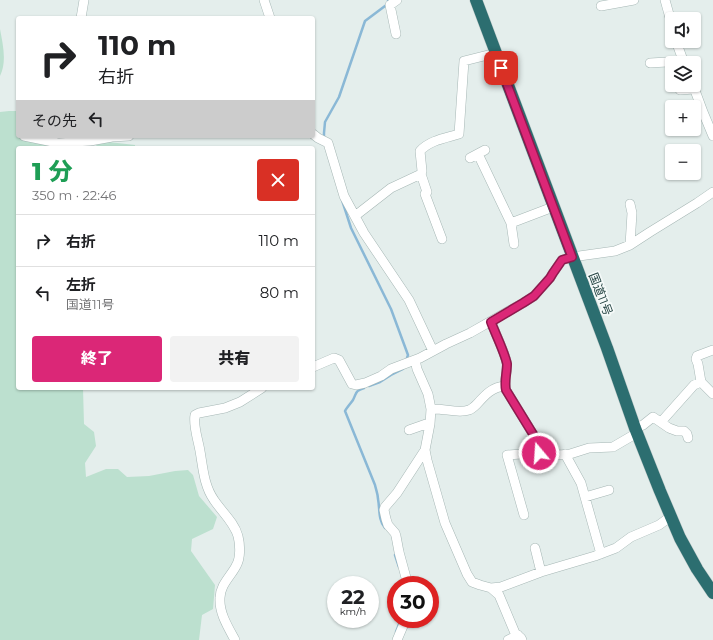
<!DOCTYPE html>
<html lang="ja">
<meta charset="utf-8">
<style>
:root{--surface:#fff;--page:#f2f2f2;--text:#202124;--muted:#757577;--line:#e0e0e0;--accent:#db2777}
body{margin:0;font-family:Montserrat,"Noto Sans JP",sans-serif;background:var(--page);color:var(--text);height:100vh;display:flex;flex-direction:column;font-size:15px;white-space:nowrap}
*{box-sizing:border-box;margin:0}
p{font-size:13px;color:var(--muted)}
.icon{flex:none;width:22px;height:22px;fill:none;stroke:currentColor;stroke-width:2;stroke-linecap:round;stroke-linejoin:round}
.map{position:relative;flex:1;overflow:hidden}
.side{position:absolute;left:16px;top:146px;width:299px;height:244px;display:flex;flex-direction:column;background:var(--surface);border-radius:4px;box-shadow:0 1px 3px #0004}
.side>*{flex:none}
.top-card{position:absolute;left:16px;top:16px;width:299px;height:122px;border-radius:4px;box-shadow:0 1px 3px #0004;background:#fff;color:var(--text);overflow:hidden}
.controls{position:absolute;left:665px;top:12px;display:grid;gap:8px}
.controls a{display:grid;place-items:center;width:36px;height:36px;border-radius:4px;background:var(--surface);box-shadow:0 1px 3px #0004;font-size:20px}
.speed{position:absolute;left:327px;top:576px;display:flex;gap:8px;font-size:20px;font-weight:700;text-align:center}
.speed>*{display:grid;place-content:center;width:52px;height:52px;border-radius:50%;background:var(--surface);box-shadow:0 1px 3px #0004;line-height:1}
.speed small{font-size:10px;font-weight:400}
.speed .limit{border:6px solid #d22;background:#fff;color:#111}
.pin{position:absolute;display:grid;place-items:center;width:34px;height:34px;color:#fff;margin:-17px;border-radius:8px;box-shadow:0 2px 6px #0006}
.me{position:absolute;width:44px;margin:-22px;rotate:342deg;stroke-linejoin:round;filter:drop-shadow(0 0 3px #0008)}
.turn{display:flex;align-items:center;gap:14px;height:84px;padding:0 16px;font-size:18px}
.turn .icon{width:52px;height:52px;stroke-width:2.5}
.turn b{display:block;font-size:28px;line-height:34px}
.then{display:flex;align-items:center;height:38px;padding:0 16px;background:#0003;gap:8px;font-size:15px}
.round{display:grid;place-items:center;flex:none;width:42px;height:42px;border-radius:4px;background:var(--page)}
.overview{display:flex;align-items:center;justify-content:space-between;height:68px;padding:0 16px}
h1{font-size:24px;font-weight:800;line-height:30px;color:#1e9e55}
.button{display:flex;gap:8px;margin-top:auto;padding:8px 16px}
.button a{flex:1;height:46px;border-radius:4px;background:var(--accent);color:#fff;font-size:16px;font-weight:800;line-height:46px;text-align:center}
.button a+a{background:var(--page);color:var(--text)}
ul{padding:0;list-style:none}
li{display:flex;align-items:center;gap:12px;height:52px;padding:0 16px;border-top:1px solid var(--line)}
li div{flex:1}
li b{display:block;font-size:15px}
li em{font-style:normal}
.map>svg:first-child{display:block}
.green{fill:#bce0cf}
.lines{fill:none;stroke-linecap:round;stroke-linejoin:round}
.stream{stroke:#8ab8d6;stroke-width:2.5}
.minor-casing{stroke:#a6b7b5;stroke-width:10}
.highway-casing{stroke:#c1caca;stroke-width:13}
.minor{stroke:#fff;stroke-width:9}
.highway{stroke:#2c6e70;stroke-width:12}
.route-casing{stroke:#8e194d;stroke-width:10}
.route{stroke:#db2777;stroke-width:7}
.labels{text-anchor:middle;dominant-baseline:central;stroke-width:3.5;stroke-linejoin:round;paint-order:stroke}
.street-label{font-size:12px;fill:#224241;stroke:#f5faf9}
</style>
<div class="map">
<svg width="713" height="640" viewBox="0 0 713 640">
<rect width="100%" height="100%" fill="#e4eeec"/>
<path class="green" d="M0 29C3 45 7 62 0 76Z
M9 111H18V136H77L67 137 69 148H18V388H83L84 424 94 432 96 446 85 463 86 477 106 469H118L127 477 149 476 175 471 188 470 193 475 199 496 217 517 213 529 192 539 191 551 215 585 213 609 202 615 199 640H0V112Z
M86 136H107L109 142 135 145V148H99Z"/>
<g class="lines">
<path class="stream" d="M324 138V133L325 122 339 97 365 21 389 3 388 0
M342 200 351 228 391 309 408 355 406 361
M369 386 380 382 391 375 403 369
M364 388C355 391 357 392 353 400 351 403 347 407 345 411L375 485C376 490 378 494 378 499 380 509 378 520 385 528
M395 555 399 567
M396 632 401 619"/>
<defs>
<path id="minor" d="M264 0 270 18
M665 0 672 25
M601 6 634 0
M81 18 84 0
M396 34 390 5 397 0
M676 41 684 63
M650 63 684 61
M693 85 703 112 713 136
M680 90 694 89
M313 134 318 138 328 143 344 196 364 233 409 300 433 351
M24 136 58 143 90 141 112 137 129 136
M478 154 511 223 514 244
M470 158 485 150
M421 174 427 192 425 194 442 239
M355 216 391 188 421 174 422 171 420 151C430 140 446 138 459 134L464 61 496 53
M511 223 553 207
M630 245 632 213 630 204
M491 321C495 334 505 352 507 364 507 373 504 382 506 390L533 434 539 453
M713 350 697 356 696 359 698 364 701 382 713 394
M415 360 417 369 428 394 431 409 430 424 425 450 427 460 445 523 467 574 472 582 480 585 491 588 501 587 541 572 595 556 616 548 631 537 659 525 670 517
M313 367 334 358 339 360 352 384 356 385 365 383 381 376 391 369 420 358 446 344 470 333 523 303 534 296 550 278 553 273 562 260 572 257 615 251 630 245 650 232 697 203 713 192
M431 409C444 408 458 414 469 410 472 409 474 407 477 404 485 395 492 387 505 386
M661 422 694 385 701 382
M635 428 643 425 653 417 669 428 677 431H684L687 434 688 438
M409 430 426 424H430
M565 454 581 483 601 554
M585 497 609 490
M524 515 507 455 547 452 558 455 570 454 589 448 613 447 637 433
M535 548 541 572
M408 585 399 552 396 536 395 533 388 525 386 519 384 510 385 507 397 493 425 450
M491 588 499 595 515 633 521 638 522 640
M235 640C228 627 219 613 220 598 220 585 231 576 236 566 241 558 240 544 238 536 234 522 222 512 214 500 204 486 203 468 200 451 198 439 193 426 195 415L199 413 225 408 240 402 262 388
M397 640 406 619
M508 640 518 635"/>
<path id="highway" d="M476 0 607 348 635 428 660 491 680 538 697 569 713 593"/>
</defs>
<use href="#minor" class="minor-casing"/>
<use href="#highway" class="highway-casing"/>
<use href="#minor" class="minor"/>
<use href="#highway" class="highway"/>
</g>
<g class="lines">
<defs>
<path id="route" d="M501 68 572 257 562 260 553 273 550 278 534 296 523 303 491 322C495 333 505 353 507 364 507 373 504 382 506 390L533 434 539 453"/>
</defs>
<use href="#route" class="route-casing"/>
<use href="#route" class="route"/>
</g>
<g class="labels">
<g class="street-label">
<text transform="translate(601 294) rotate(69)">国道11号</text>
</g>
</g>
</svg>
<div class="controls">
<a><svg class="icon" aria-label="sound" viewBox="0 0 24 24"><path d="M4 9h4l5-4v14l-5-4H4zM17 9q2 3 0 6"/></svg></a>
<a><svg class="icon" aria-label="layers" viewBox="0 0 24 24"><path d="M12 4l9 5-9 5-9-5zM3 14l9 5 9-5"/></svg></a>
<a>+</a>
<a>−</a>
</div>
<div class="speed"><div>22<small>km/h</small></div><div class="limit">30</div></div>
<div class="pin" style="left:501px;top:68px;background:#d93025"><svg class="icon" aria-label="arrive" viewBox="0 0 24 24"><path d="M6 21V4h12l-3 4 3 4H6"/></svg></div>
<svg class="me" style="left:539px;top:453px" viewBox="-20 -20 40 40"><circle r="17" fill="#db2777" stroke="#fff" stroke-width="3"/><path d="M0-11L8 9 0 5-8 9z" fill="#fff"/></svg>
<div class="top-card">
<div class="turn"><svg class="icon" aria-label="right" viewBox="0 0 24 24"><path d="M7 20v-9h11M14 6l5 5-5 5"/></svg><div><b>110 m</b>右折</div></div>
<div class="then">その先<svg class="icon" aria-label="left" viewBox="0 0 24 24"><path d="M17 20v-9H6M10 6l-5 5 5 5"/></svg></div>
</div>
<section class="side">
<div class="overview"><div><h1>1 分</h1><p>350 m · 22:46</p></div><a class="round" style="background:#d93025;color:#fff"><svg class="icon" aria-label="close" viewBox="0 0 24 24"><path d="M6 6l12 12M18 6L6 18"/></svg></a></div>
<ul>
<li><svg class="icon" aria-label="right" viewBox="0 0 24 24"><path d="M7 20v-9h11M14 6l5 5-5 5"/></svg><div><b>右折</b></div><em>110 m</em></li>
<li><svg class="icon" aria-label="left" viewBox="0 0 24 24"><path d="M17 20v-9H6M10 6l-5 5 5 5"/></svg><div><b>左折</b><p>国道11号</p></div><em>80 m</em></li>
</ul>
<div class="button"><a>終了</a><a>共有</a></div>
</section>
</div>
